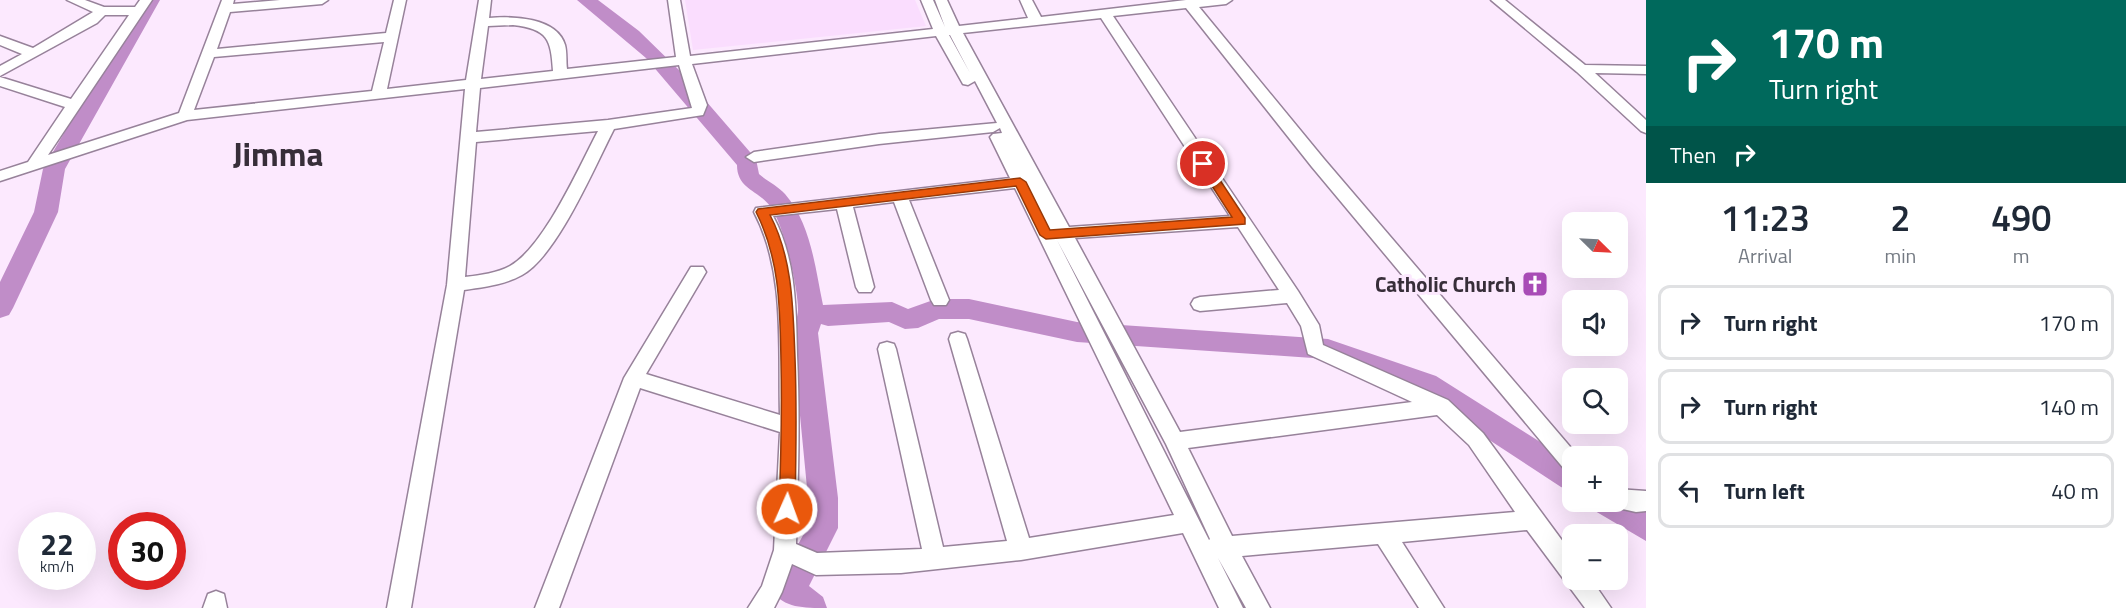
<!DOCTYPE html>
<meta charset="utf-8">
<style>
:root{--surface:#fff;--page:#f6f6f7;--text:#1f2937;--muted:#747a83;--line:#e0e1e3}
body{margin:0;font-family:"Titillium Web",sans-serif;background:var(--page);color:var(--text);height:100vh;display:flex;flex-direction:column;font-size:22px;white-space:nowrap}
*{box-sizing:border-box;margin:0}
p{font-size:20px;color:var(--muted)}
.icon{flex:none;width:33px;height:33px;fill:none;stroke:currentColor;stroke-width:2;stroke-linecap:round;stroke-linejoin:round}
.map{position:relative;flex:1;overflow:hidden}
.sheet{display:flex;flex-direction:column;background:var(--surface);width:480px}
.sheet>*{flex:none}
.top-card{background:#00695c;color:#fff;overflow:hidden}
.needle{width:39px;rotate:114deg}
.fabs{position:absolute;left:1562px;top:212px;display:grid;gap:12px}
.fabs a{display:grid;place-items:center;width:66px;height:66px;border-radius:12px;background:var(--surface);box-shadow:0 6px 24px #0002;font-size:30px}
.speed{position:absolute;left:18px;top:512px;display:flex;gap:12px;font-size:30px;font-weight:700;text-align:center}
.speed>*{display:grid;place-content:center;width:78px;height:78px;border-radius:50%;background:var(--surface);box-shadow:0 6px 24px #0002;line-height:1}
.speed small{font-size:15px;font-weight:400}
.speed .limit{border:9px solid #d22;background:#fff;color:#111}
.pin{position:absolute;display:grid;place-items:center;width:51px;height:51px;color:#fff;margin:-26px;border:3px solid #fff;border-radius:50%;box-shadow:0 2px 6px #0007}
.me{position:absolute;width:66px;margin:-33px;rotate:2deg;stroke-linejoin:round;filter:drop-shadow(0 0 4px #0008)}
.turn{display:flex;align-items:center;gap:21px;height:126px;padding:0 24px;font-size:27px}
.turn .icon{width:78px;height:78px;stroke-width:2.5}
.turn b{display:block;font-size:42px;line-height:51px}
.then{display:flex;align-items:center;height:57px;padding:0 24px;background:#0003;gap:12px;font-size:22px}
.eta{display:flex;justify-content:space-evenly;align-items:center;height:102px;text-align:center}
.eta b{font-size:36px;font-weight:600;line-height:42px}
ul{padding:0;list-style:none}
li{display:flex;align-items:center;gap:18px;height:75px;margin:0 12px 9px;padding:0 12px;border:3px solid var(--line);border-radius:12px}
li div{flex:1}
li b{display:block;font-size:22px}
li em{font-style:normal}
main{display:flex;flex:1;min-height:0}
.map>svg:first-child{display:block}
.built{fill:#faddfe}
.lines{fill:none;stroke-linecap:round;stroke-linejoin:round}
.river{fill:#c08dc8;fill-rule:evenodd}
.minor-casing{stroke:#97829a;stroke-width:3}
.minor{fill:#fff;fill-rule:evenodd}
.route{fill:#ea580c;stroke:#983908;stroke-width:1.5}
.labels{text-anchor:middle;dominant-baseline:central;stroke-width:6;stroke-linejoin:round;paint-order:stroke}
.poi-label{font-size:21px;font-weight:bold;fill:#372e39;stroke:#fce9fe;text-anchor:end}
.town-label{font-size:33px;font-weight:bold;fill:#372e39;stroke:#fce9fe}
</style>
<main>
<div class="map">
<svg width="1646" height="608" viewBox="0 0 1646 608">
<rect width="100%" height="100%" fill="#fce9fe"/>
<path class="built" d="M685 0H915L926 26 693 50Z"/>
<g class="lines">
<path class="river" d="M142 0H160L65 169 58 212 13 308 9 315 0 318V282L34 212 43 169Z
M577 0H598L639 31 680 71 756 159 759 174C767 181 778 186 785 194 811 224 815 267 823 305L892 302 908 309 936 299H969L1077 322 1328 339 1436 376 1572 462V491L1561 487 1416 392 1327 359 1077 342 969 319H939L918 328 905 329 889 322 828 326 821 324 818 333 838 498V528L809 586 823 597 827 608C804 608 783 608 773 591L808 526V498L792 333C794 326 798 317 798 310 798 288 784 224 770 206 758 190 737 189 737 165L646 58Z
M1617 492 1646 510V541L1595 511 1591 501H1617Z"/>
<defs>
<path id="minor" d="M67 0H85L104 7H135L140 0H152L48 155 179 113 222 0H234L233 4 280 0H328L322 4 230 12 217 49 386 33 394 0H406L387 89 466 80 479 0H491L489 18C512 16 557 17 565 45 567 52 566 62 567 69L676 57 668 0H680L690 56 933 29 921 0H933L945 27 935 0H947L959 26 1028 18 1020 0H1032L1041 17 1186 0H1232L1226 4 1199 7 1324 159 1578 456H1572V473L1565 470 1312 167 1186 8 1113 16 1298 291 1319 325 1323 345 1448 400 1483 433 1572 554V579H1591L1611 608H1585L1527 530 1402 542 1444 608H1419L1378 544 1242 556 1270 608H1246L1218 558 1243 608H1219L1183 533 1021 560 901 573 816 575 792 564 782 592 774 608H748L762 586 774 550 780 432 640 388 559 608H535L624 378 691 267H703L706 272 646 374 780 415C778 348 786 273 754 212L756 208 1010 178 990 137 993 134 1002 133 1000 128 993 132 879 144 754 162 746 157 754 152 879 134 997 123 975 81 968 85 963 84 936 36 692 64 707 105 703 115 614 129C595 166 557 256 522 275 504 285 483 287 464 290L411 608H387L447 285 465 89 187 120 0 181V171L28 162 65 107 0 86V77L71 99 129 15H105L97 23 0 76V66L22 54 0 45V36L33 48 93 12ZM1101 18 1230 216 1069 227 963 33ZM513 25C548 29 551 39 553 71L481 79 488 26ZM949 35H950L970 73ZM384 42 372 91 194 110 214 57ZM679 65 692 108 608 120 476 132 480 88ZM598 131C579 167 544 247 510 266 497 273 481 275 465 277L476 142ZM1015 188 1174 515 1029 538 967 339 965 334 958 332 951 334 949 339 1007 541 943 547 896 349 894 344 887 342 880 344 878 349 922 549 817 553 796 544C798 481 800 419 797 355 796 308 796 258 773 216L837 209 856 287 859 292H871L874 287 853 207 894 202 931 300 934 305H946L949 300 909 200ZM1238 227 1279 290 1200 297 1194 299 1191 304 1194 309 1200 311 1287 303 1301 326 1308 354 1412 402 1180 432 1075 238ZM1057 240 1166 444 1210 539 1209 540ZM1437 415 1469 445 1515 512 1232 536 1188 448Z
M1491 0H1505L1585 65 1646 66V74L1595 73 1646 120V133L1641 131 1577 72Z
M1617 489 1646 491V511L1636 512 1609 506 1607 501H1617Z
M216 591 224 594 227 608H203L208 594Z"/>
</defs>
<use href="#minor" class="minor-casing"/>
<use href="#minor" class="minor"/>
</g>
<path class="route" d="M1203 161 1208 162 1245 218V224L1046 239 1040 235 1016 186 770 215C793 259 793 309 795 358 797 408 796 458 795 509L793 514 787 516 781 514 779 509C781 459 782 410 781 361 780 309 780 259 756 212L758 209 1020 178 1026 182 1050 230 1232 217 1198 164Z"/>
<defs>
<symbol id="church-square" viewBox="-11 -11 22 22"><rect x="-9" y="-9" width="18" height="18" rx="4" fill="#a84cb6" stroke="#fce9fe"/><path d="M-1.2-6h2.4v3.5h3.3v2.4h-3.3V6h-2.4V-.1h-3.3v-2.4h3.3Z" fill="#fff"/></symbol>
</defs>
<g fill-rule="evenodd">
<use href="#church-square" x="1520" y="269" width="30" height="30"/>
</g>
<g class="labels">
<g class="poi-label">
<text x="1516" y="284">Catholic Church</text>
</g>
<g class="town-label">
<text x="278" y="154">Jimma</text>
</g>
</g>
</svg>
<div class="fabs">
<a><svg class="needle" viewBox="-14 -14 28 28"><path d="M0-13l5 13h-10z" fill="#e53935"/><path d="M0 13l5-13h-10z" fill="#747a83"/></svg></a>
<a><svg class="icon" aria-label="sound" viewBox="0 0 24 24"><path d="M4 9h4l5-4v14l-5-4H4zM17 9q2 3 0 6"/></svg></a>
<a><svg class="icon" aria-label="search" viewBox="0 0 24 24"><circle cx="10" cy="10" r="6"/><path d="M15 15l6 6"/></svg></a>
<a>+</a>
<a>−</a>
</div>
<div class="speed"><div>22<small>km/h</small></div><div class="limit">30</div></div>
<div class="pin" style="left:1203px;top:164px;background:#d93025"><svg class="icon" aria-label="arrive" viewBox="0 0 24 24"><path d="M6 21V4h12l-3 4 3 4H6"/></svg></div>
<svg class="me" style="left:787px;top:509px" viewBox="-20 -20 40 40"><circle r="17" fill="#ea580c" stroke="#fff" stroke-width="3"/><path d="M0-11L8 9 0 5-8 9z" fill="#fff"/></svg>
</div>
<section class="sheet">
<div class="top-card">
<div class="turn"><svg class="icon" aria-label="right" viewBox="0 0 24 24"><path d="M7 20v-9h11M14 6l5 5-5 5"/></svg><div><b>170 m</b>Turn right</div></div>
<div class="then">Then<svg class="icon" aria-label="right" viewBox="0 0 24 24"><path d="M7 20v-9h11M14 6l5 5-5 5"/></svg></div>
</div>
<div class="eta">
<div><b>11:23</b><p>Arrival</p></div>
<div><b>2</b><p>min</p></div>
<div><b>490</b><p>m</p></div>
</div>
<ul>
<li><svg class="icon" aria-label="right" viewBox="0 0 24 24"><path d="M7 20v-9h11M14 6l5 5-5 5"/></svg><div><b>Turn right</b></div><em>170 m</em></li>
<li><svg class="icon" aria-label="right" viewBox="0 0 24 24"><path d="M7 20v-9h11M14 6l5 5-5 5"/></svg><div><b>Turn right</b></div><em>140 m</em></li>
<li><svg class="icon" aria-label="left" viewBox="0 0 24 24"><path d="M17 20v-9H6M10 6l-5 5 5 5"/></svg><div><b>Turn left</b></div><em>40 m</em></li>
</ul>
</section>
</main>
